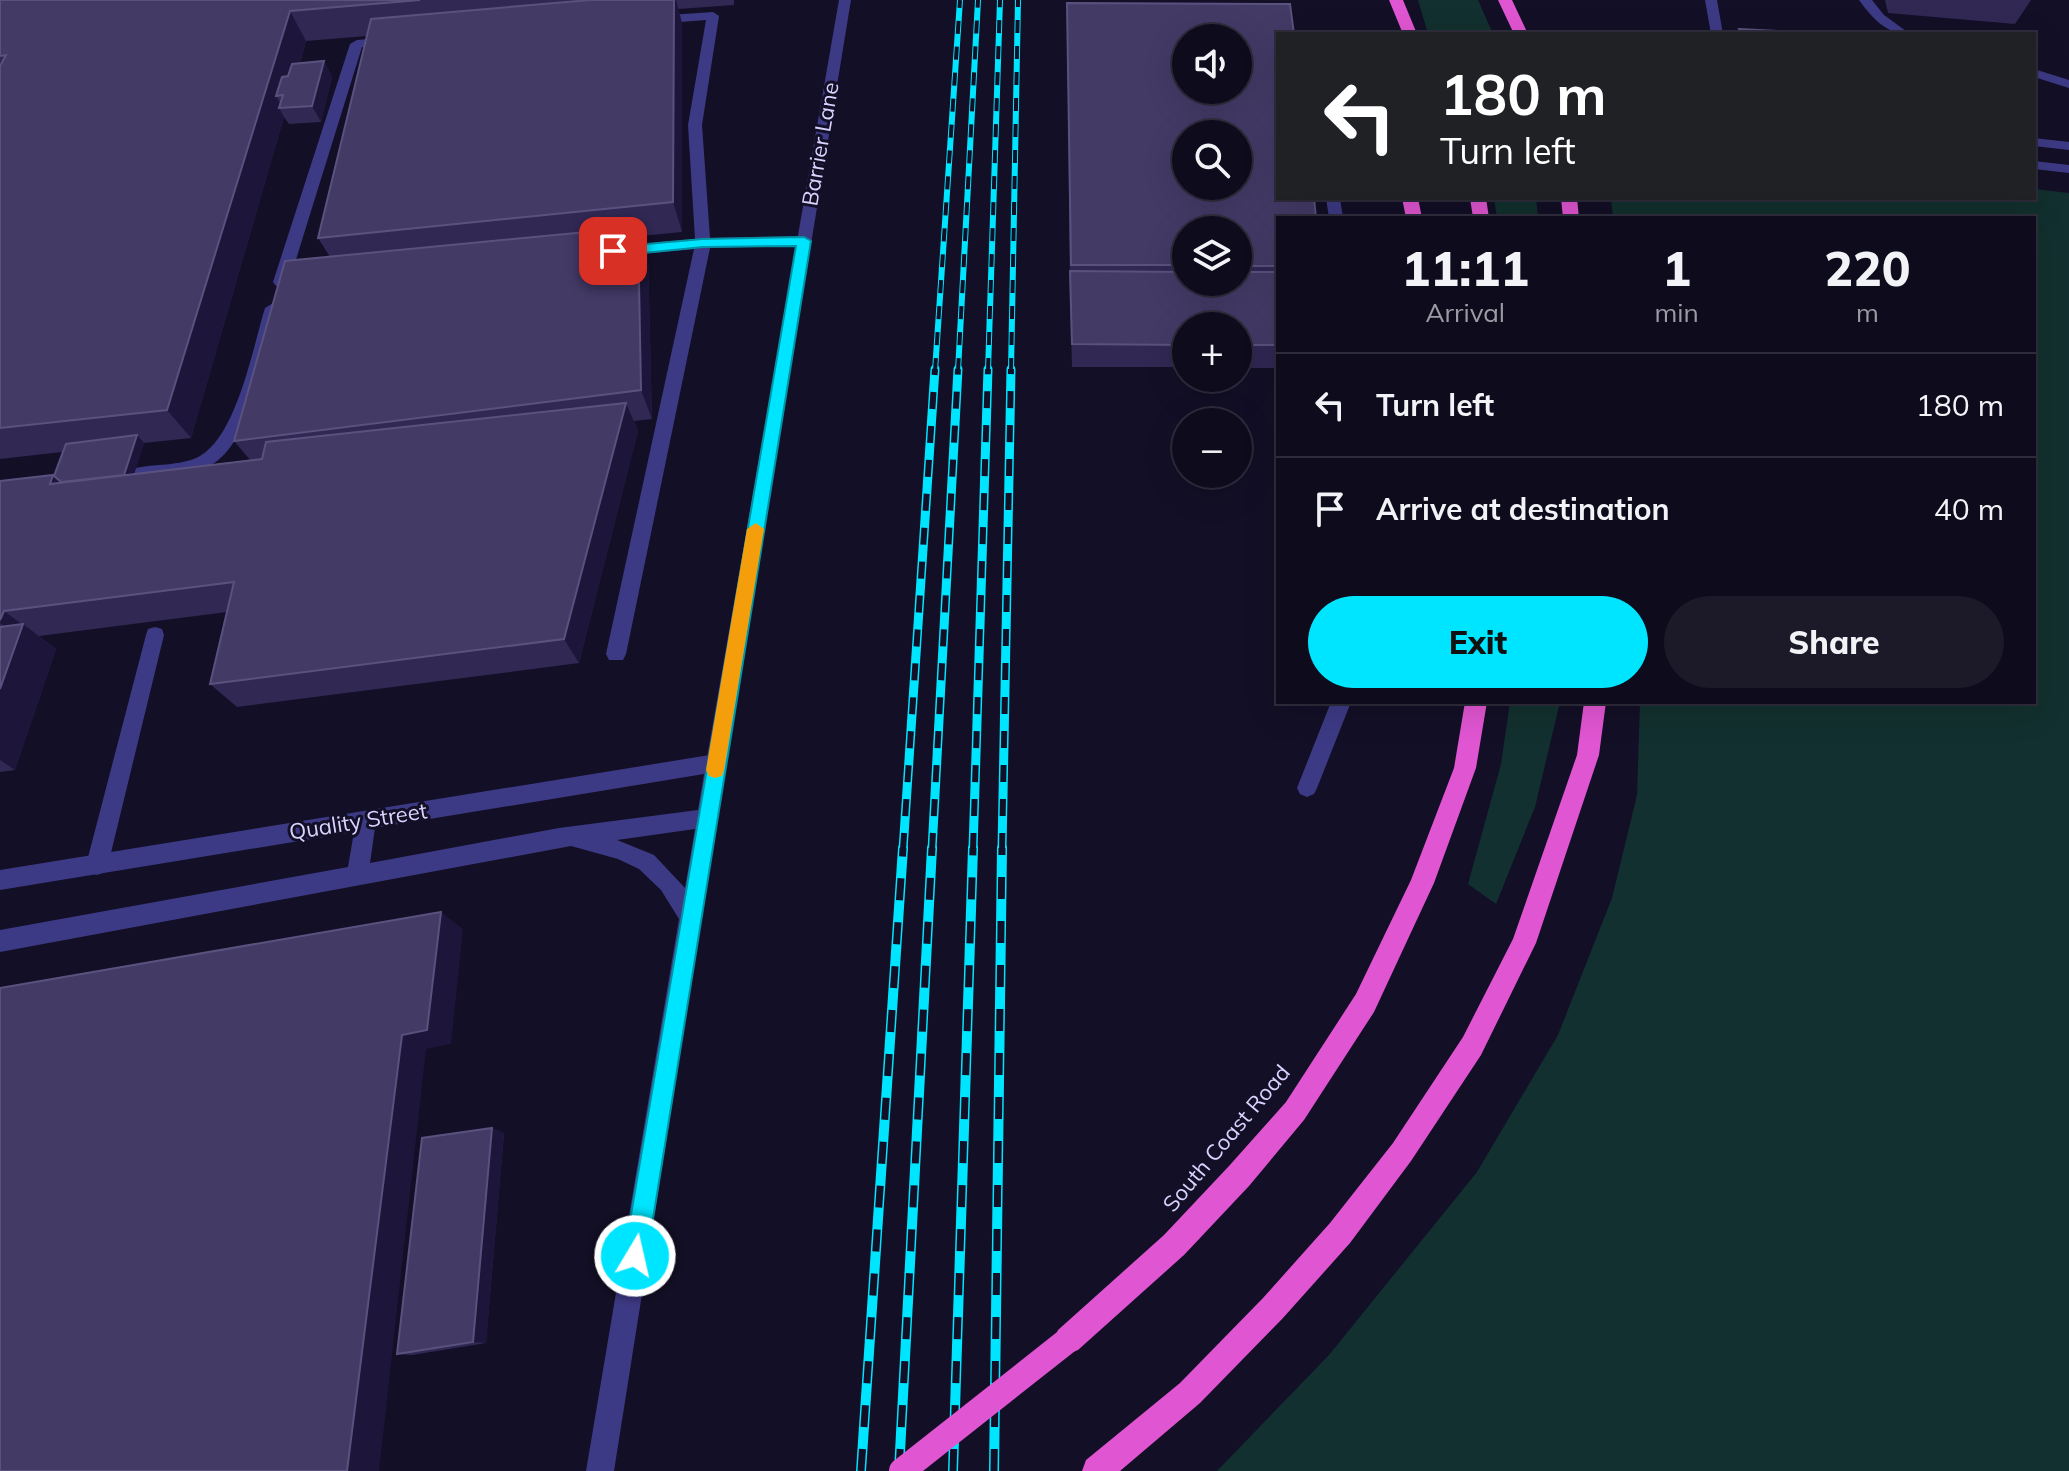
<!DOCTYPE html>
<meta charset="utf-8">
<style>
:root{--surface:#0e0b1c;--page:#1c1929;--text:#f1f3f6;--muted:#9b9ba3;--line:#2e2b3b;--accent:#00e5ff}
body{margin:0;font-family:Mulish,sans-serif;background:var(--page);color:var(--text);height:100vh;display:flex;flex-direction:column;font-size:30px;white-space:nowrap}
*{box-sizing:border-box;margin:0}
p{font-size:26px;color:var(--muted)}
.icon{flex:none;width:44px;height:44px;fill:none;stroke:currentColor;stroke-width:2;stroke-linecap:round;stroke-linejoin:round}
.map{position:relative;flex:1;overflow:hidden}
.sheet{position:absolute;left:1276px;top:216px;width:760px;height:488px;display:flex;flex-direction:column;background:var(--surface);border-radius:0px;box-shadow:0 8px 32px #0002,0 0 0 2px var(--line)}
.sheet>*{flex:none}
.guide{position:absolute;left:1276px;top:32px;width:760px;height:168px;border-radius:0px;box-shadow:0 8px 32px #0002,0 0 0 2px var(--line);background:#202124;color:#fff;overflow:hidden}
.fabs{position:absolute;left:1172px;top:24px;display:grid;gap:16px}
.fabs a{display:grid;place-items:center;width:80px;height:80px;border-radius:50%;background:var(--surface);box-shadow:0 8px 32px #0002,0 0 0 2px var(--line);font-size:40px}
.pin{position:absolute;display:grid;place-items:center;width:68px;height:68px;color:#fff;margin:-34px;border-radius:16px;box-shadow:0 4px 12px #0006}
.me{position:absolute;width:88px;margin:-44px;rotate:9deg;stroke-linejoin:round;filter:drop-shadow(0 0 6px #0008)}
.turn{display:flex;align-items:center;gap:28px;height:168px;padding:0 32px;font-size:36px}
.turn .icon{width:104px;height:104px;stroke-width:2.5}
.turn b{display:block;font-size:56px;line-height:68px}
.eta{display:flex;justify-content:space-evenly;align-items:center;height:136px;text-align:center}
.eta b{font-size:48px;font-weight:800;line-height:56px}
.primary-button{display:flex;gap:16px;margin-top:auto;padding:16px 32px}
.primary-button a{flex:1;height:92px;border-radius:48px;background:var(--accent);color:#111;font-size:32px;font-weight:800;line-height:92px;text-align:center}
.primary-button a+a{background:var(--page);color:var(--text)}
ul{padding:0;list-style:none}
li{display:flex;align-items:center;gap:24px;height:104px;padding:0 32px;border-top:2px solid var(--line)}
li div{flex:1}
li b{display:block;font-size:30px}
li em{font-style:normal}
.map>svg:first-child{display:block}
.green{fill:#12302f}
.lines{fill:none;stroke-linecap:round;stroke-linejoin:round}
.service{fill:#3d3a85;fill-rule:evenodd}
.minor{fill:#3d3a85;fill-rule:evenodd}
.tertiary{fill:#3d3a85;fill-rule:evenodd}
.trunk{fill:#e055d1;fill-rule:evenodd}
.rail-far2-casing{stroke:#00e5ff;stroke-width:6}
.rail-far1-casing{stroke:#00e5ff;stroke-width:9}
.rail-casing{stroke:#00e5ff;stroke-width:10}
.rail-far2{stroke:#130f26;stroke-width:4;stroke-dasharray:13;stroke-linecap:butt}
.rail-far1{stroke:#130f26;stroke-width:6;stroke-dasharray:17;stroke-linecap:butt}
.rail{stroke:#130f26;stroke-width:7;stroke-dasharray:22;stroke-linecap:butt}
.trunk-bridge{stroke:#e055d1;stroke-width:26}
.wall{fill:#312854;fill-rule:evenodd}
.shaded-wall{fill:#1d163a}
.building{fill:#433a66;stroke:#5a527e;stroke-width:2;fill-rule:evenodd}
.route{fill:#00e5ff;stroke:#0095a6;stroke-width:2}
.slow{fill:#f59e0b}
.labels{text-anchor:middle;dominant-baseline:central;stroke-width:6;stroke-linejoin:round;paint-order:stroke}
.street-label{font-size:22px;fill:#d9d4ff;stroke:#130f26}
</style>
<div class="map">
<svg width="2069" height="1471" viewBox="0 0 2069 1471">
<rect width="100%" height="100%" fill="#130f26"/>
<path class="green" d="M1418 0H1478L1493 34H1428Z
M2034 189 2069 193V1471H1217L1329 1355 1477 1172 1558 1035 1612 898 1637 795 1640 702H2034V218H1613L1611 198H2034Z
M1494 198H1536L1538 218H1497Z
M1510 702H1560L1535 807 1496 904 1468 884 1501 764Z"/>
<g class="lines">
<path class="service" d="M1705 0H1717L1723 34H1711Z
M1859 0H1872L1884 15 1910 34C1886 34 1873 19 1859 0Z
M713 12 719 16 702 125 710 238 804 236 812 241 804 246 710 248 626 654 623 660H609L606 654 694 249 620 256 612 251 620 246 695 239 688 125 706 20 654 24 648 20 654 16Z
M391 37 397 41 396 44 362 47 289 282 286 286H276L273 282 350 44 357 40Z
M2034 69 2069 80V88L2034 77Z
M1326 198H1340L1343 218H1329Z
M273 303 281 308C268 349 251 443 211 465 190 477 161 477 138 481L132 479 129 474 132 469C153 463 180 467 200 456 237 435 253 347 265 308Z
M155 627 162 629 164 635 108 865 105 872 97 875 89 872 86 865 146 635 148 629Z
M1331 702H1351L1317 788 1314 794 1307 797 1300 794 1297 788Z"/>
<path class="minor" d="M839 0H851L726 763 723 769 716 772 709 769 706 763Z"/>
<path class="tertiary" d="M2034 138 2069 142V150L2034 146Z
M2034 161 2069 165V173L2034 169Z
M716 754 723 757 726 763 614 1471H586L679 919 661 890 639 869 618 859 571 846 0 952V930L348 867 354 832 0 890V870ZM704 774 698 810 559 828 370 863 375 828ZM695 829 685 888 654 855 617 840Z"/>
<path class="trunk" d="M1389 0H1403L1417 34H1403Z
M1498 0H1512L1528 34H1514Z
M1402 198H1418L1422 218H1406Z
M1470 198H1486L1489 218H1473Z
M1561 198H1577L1579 218H1563Z
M1465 702H1487L1476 768 1434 883 1374 1012 1304 1120 1249 1186 1184 1255 1078 1350 1068 1354 1058 1350 1054 1340 1058 1330 1164 1235 1229 1166 1286 1102 1356 994 1411 880 1454 768Z
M1584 702H1606L1599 755 1536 943 1481 1055 1411 1161 1350 1243 1283 1318 1200 1403 1120 1471H1082L1086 1460 1180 1383 1263 1298 1330 1223 1393 1143 1463 1037 1513 939 1577 755Z"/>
<defs>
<path id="rail-far2" d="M935 371 960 0
M958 371 978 0
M988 371 1000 0
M1011 371 1018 0"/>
<path id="rail-far1" d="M903 850 935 369
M932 850 958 369
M973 850 988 369
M1002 850 1011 369"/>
<path id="rail" d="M861 1471 903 848
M899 1471 932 848
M953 1471 973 848
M994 1471 1002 848"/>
</defs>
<use href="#rail-far2" class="rail-far2-casing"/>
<use href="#rail-far1" class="rail-far1-casing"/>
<use href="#rail" class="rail-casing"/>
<use href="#rail-far2" class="rail-far2"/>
<use href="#rail-far1" class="rail-far1"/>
<use href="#rail" class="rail"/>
<path class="trunk-bridge" d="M902 1471 1068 1340"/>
</g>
<path class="wall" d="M0 0H734V5L678 9 682 23V232L641 236 648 256 652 419 634 421 638 431 579 663 237 707 210 684 227 612 39 636 56 649 15 770 0 772V481L53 475 54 476 62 452 0 459ZM367 36 318 238 330 257 234 441 250 460 134 474 144 443 191 438 284 117 289 124 321 122 332 77 324 61 300 63 306 41Z
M1885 0H2031L2015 24 1888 13Z
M1067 3 1278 218V368H1238V326H1186V367H1072L1070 294ZM1186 230H1238V282H1186Z
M492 1128 504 1133 486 1343 412 1355 397 1354Z"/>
<path class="shaded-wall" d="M674 0H676L682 23V232L673 202Z
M290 11 306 41 288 103 283 95 276 96 283 108H279L284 117 191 438 167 410Z
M324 61 332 77 321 122 312 106Z
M638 227 648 256 652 419 641 390Z
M626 403 638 431 579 663 564 639Z
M137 435 144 443 124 506 117 498Z
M53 475 82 502 50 484Z
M4 611 23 625V624L56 649 15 770 0 760V689L19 637 0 623Z
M441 912 463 929 451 1044 426 1049 379 1471H347L402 1035Z
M492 1128 504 1133 486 1343 473 1342Z"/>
<path class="building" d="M0 0H420L290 11 167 410 0 428V66L6 55 0 56Z
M590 0H674L673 202 318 238 371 19Z
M1067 3 1290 4 1294 34H1278V198H1314L1316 218H1278V266H1238V230H1186V265H1071ZM1186 38H1238V90H1186ZM1186 134H1238V186H1186Z
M1739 29 1778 31 1779 34H1741Z
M1783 32 1804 33V34H1784Z
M324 61 312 106 279 108 283 95 276 96 282 77 288 76 292 64Z
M638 227 641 390 234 441 285 261Z
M1070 271 1186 272V282H1238V272H1278V345H1238V326H1186V345L1072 344Z
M626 403 564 639 210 684 234 582 4 611 0 620V481L53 475 50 484 262 459 266 442Z
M137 435 124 475 61 482 54 476 66 444Z
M23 624 0 689V627Z
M441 912 427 1030 402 1035 347 1471H0V988Z
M492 1128 473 1342 397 1354 422 1138Z"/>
<path class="route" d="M804 237 811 241 647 1256 643 1264 635 1267 627 1264 624 1256 796 246 703 247 613 256 606 251 613 247 703 239Z"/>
<path class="slow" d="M756 523 764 529 724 770 722 776 715 778 709 776 706 770 747 529Z"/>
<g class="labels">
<g class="street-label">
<text transform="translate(820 144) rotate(-80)">Barrier Lane</text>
<text transform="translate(358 821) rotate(-9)">Quality Street</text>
<text transform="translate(1226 1138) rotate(-50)">South Coast Road</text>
</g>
</g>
</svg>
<div class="fabs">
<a><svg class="icon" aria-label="sound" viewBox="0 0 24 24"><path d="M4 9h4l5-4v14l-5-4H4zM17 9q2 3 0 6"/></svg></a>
<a><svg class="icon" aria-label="search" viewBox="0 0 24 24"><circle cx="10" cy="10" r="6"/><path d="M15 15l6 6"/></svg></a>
<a><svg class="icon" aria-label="layers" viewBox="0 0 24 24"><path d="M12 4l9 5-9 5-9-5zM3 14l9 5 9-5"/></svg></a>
<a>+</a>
<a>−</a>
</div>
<div class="pin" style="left:613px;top:251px;background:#d93025"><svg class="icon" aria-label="arrive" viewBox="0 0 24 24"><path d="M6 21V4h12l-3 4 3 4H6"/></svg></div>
<svg class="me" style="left:635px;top:1256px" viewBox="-20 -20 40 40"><circle r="17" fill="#00e5ff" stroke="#fff" stroke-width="3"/><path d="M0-11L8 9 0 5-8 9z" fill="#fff"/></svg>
<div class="guide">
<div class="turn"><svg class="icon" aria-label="left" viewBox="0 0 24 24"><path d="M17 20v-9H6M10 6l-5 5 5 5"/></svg><div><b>180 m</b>Turn left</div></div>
</div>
<section class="sheet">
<div class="eta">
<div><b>11:11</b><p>Arrival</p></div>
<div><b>1</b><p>min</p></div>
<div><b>220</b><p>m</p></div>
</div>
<ul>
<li><svg class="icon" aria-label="left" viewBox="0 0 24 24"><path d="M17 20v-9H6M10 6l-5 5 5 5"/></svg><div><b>Turn left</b></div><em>180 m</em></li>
<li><svg class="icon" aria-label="arrive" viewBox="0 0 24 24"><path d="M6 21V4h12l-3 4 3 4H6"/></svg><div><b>Arrive at destination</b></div><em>40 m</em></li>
</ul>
<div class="primary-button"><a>Exit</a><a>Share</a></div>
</section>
</div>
